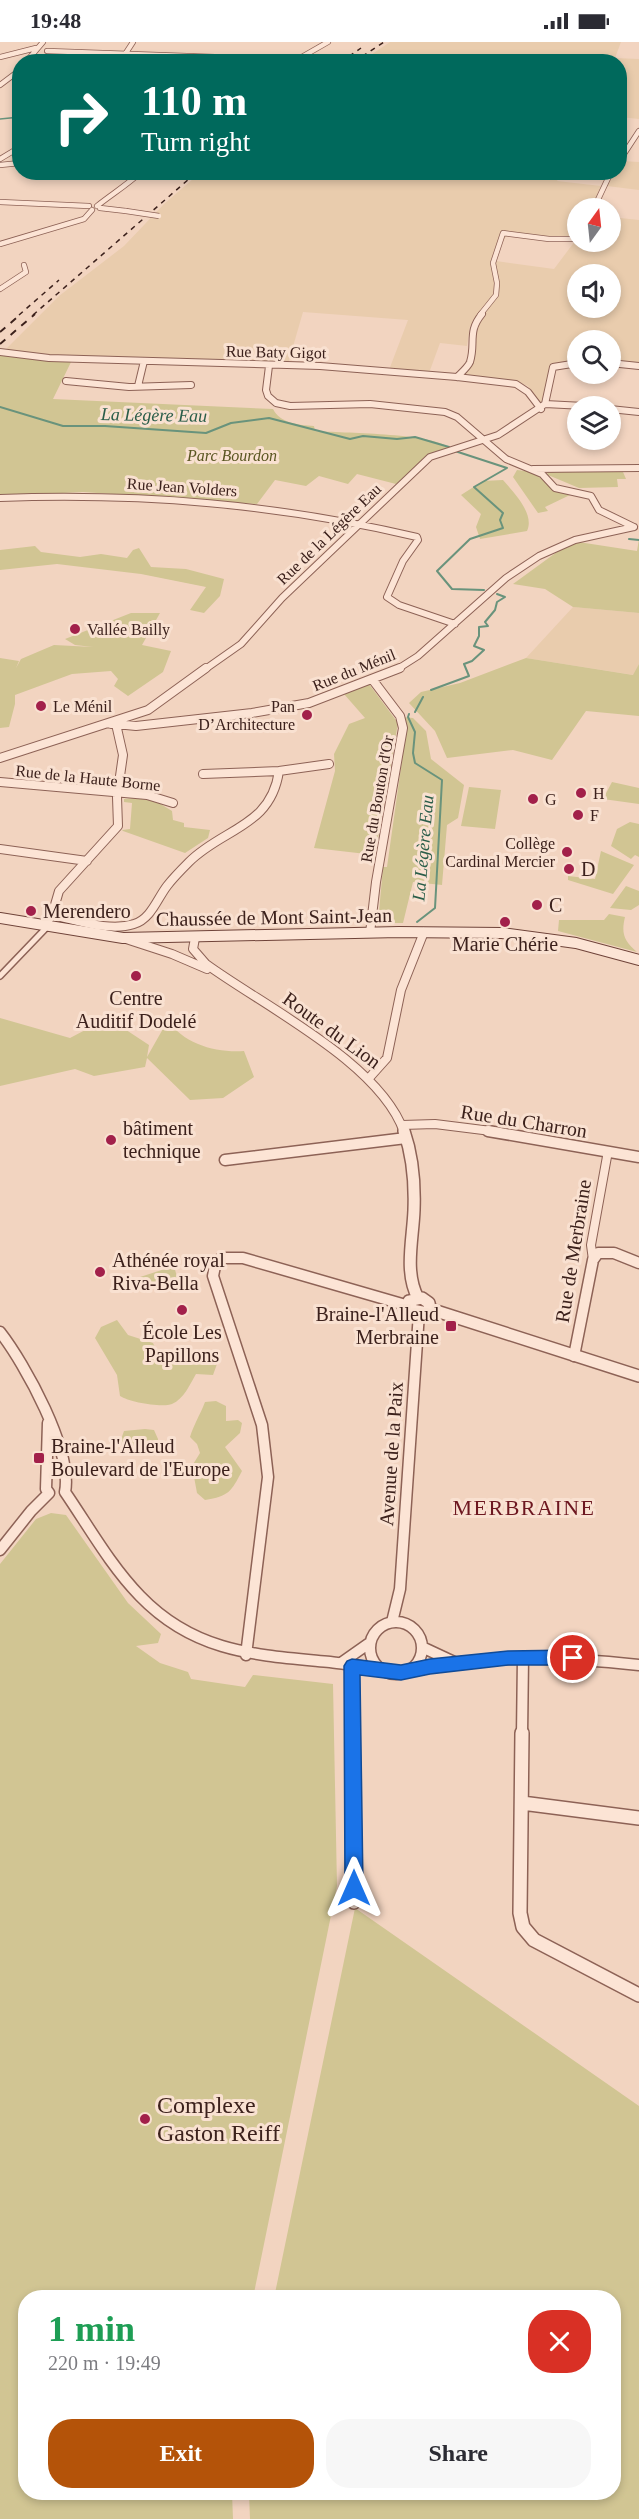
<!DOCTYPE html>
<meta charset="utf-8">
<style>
:root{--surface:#fff;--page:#f7f7f7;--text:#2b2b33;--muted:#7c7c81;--accent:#b45309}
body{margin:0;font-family:Georgia,serif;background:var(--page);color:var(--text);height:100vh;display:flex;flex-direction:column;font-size:22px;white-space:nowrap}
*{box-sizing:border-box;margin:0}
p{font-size:20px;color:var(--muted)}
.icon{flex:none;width:33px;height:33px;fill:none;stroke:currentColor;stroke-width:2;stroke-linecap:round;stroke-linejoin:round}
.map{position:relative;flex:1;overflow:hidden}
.sheet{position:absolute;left:18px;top:2248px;width:603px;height:210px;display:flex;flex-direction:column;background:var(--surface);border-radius:24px;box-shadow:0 3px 9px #0003}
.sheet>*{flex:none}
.hud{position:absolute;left:12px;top:12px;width:615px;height:126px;border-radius:24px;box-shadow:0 3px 9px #0003;background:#00695c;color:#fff;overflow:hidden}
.needle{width:39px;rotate:15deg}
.buttons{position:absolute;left:567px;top:156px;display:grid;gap:12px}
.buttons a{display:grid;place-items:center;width:54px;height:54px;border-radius:50%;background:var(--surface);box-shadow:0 3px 9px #0003;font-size:30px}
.pin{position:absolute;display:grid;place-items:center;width:51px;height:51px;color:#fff;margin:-26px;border:3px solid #fff;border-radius:50%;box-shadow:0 2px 6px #0007}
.me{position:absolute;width:66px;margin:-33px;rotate:0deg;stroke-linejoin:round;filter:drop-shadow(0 0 4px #0008)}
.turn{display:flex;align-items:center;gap:21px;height:126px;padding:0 30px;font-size:27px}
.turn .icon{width:78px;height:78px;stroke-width:2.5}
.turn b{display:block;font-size:42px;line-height:51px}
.round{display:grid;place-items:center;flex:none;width:63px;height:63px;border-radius:24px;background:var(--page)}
.summary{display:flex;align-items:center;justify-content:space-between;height:102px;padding:0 30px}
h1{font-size:36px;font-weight:700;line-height:45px;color:#1e9e55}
.cta{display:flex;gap:12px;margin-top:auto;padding:12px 30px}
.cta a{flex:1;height:69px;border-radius:24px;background:var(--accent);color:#fff;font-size:24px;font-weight:700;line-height:69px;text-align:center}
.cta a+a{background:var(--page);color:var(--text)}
.status{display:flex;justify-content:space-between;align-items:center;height:42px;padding:0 30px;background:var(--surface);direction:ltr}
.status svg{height:16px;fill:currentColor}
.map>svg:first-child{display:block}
.farmland{fill:#e9ccad;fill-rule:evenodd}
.green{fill:#d1c593}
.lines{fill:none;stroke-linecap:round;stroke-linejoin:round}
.stream-far1{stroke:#69937c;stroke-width:1.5}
.stream{stroke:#69937c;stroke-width:2}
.pedestrian-far1-casing{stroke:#8d6256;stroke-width:8}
.pedestrian-casing{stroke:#8d6256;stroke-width:10}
.minor-far4-casing{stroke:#8d6256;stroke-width:6}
.minor-far3-casing{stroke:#8d6256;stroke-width:8}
.minor-far2-casing{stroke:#8d6256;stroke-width:10}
.minor-far1-casing{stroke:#8d6256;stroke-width:13}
.minor-casing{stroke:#8d6256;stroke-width:16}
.tertiary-far1-casing{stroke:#8d6256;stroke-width:10}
.tertiary-casing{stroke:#8d6256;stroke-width:14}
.secondary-casing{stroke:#6f4339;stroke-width:12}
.pedestrian-far1{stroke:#fce4d5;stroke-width:5}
.pedestrian{stroke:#fce4d5;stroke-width:8}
.minor-far4{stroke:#fce4d5;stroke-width:4.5}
.minor-far3{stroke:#fce4d5;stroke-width:6}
.minor-far2{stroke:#fce4d5;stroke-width:8}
.minor-far1{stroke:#fce4d5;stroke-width:10}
.minor{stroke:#fce4d5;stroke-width:13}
.tertiary-far1{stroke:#fce4d5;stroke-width:8}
.tertiary{stroke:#fce4d5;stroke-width:11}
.secondary{stroke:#fce4d5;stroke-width:10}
.rail-far1{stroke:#3c211c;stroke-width:1.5;stroke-dasharray:5 5;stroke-linecap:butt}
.rail{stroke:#3c211c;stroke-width:2;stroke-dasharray:7 7;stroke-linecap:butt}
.minor-bridge-casing{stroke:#8d6256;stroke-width:6;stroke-linecap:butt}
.minor-bridge{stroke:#fce4d5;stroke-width:4.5}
.route{fill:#1a73e8;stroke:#114b97;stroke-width:1.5}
.poi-dot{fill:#a2204a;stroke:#f9e1d1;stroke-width:2}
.labels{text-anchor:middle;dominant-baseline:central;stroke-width:6;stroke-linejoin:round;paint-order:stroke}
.far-street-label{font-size:16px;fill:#3c211c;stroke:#f9e1d1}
.far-park-label{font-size:16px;font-style:italic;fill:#5a5621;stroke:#f9e1d1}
.far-poi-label{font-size:16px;fill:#3c211c;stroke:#f9e1d1;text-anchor:start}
.far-water-label{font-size:18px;font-style:italic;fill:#2a5d49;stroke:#f9e1d1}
.poi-label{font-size:20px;fill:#3c211c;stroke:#f9e1d1;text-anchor:start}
.street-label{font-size:20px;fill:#3c211c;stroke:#f9e1d1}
.quarter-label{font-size:22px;letter-spacing:1.5px;fill:#6d1720;stroke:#f9e1d1}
.near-poi-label{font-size:24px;fill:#3c211c;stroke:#f9e1d1;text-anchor:start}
</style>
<div class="status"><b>19:48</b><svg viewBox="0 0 49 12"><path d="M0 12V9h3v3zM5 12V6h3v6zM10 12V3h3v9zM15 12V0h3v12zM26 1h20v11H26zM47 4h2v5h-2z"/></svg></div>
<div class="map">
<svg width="639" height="2477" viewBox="0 0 639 2477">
<rect width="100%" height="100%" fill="#f2d4c0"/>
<path class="farmland" d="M390 0H621L615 16 639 17V77L620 75V20L362 19Z
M621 119 639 120V148L607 144 615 131 620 130Z
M562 130 557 139 601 144 591 166H578L577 193 558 199 507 193 494 214 496 219 554 227 575 199 610 200 611 175 639 178V323L611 320 610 298H578L577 319 550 322 543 361H540L528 344 518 340 466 333 464 331 473 321 476 281 470 284 467 304 440 301 429 331 389 328 408 278 303 270 288 322 25 313 6 307 59 254 124 204 164 162 200 131ZM578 232H610V266H578Z
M573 565 639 571V622L634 633 526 616Z"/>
<path class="green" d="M0 313 72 318 53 357 273 367C280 381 298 383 314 384L315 389C342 391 430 391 448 405L431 413 396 442 357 432 348 442 319 434 306 444 275 438 257 462 83 450 0 454Z
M517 428 533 430 556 449 570 453 545 465 548 469 538 471 513 435Z
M546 428 623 430 626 437H617L618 445 579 446 548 433Z
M503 438C514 451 535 472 527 489L480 497 476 485 481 472 461 453 483 439Z
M639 497V571L573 565 545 547 513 542 572 499 637 509Z
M35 504 41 510 80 515 101 512 127 516 133 508 139 506 151 525 186 527 224 537 220 554 204 571 190 568 206 545 141 532 57 522 0 528V508Z
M131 571H160L142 603 171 609 163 630 128 654 114 644 118 637 111 629 72 632 15 653V662L9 685 0 686V616L19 619 16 626 21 617 54 603 93 605 75 603 65 597Z
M526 616 633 633 639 622V674L586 669 552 718 513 708 447 716 435 689 409 661 421 650 460 641Z
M369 642 398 681 375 813 314 806 335 729 334 712 349 682 365 676 344 652Z
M403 675 413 676 426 689 431 717 464 743 458 776 447 783 442 843 413 840 403 881H378L383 825H387L407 683Z
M612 740 639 746V762L603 757Z
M469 745 501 748 495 787 461 784Z
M134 756 154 758 172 769 173 778 184 781V785L210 788 208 796 185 811 123 789 122 788 130 787 132 761 124 760V757Z
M630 780 639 782V815L635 813 631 817 611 804 617 787Z
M601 809 634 823 613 852 568 838V834L595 837Z
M626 844 639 849V863L631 868 610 866Z
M609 872 625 875C621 892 624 899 637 910L558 889 559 878H604Z
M0 976 70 996 108 976 149 1003 147 1015 168 978C183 1002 216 1011 244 1009L254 1035 223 1056 190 1058 147 1016 145 1025 94 1034 75 1027 0 1044Z
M174 1224 179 1242 142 1248 137 1236Z
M117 1278 128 1293 153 1301 158 1312 167 1313 214 1312 217 1322 213 1333 196 1332C190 1342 184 1357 172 1362 162 1366 129 1360 120 1354L117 1333 95 1296 101 1285Z
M216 1359 226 1364V1379L238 1378 242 1381 240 1391 225 1405 242 1429C231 1450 229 1454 205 1458L197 1451 192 1424 200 1411 197 1402 190 1395C194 1382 200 1373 205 1360Z
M145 1387 154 1388 158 1397V1411L141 1414 119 1403 124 1389Z
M51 1471 66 1473 128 1561 161 1592 158 1601 136 1604 160 1621 188 1630 191 1637 245 1645 253 1633 333 1642 337 1844 253 2256H26V2451H232L233 2477H0V1522L36 1477Z
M355 1866 639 2064V2477H250L249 2451H614V2256H274Z"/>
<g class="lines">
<path class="stream-far1" d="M0 77 20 75"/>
<path class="stream" d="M0 365 63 384H105L206 391 231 381 269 376 350 397 363 394 397 397 415 395 449 405
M455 409 507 426 474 445 503 471 500 478 503 486 470 497 437 529 452 547 484 548
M629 497 639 498
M431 648 469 634 464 622 472 619 484 608 474 604 479 594V585L488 584 485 580 495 568 497 560 505 555 497 552
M415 670 423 655
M409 672 408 675 415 690 413 711 415 721 442 738 435 866 417 880"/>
<defs>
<path id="pedestrian-far1" d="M0 934 47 885"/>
<path id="pedestrian" d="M593 1218 591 1203 608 1109"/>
<path id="minor-far4" d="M47 9 215 15 233 20
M0 15 36 6
M300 16 328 0
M26 20 43 0
M120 20 133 0
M248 20 300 16 304 20
M0 43 20 28
M0 117 20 105
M620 118 639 89
M0 123 20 121
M125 130 140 131
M0 160 89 164
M97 164C112 152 127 143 141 130
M100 166 126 169
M594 166 611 130
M0 202 84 177 92 168
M0 247 26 230 24 223
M480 273 496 253 497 241 493 221 503 191 549 197H578"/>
<path id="minor-far3" d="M0 310 49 316 320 324 457 335 516 342 528 350 541 367
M610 321 639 324
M269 324 266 348 268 354 276 361 290 364 370 362 445 370 457 375 506 417 542 432 555 446 591 454 599 468 634 485
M457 335C461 331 468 325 470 320 476 301 467 290 482 272
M66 339 129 345 191 343
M138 344 144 319
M545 362 553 325 578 321
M610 367 639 370
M533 427 639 426
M0 456C143 451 277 462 417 495L418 498 403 519 387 555 399 563 455 582
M204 628 241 602 282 556 430 415 498 393 545 362 584 364
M396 628 418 614 506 536 539 514 575 498 634 485"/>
<path id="minor-far2" d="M116 682 136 684 252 671 309 661 400 626
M0 716 148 668 206 626
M203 732 279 729 329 722
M0 740 147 753 173 761
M0 807 87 819
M52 873C77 878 109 890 134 882 151 877 157 857 167 844 173 836 181 828 189 820 223 786 271 785 279 729
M44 884 52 873 59 849 118 784 117 755 123 713 116 682H111
M370 891 376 840 403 686 400 674 372 637
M370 1035 387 1016 401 948 424 890
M402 1083 435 1082 499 1090"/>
<path id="minor-far1" d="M488 1089 639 1115
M225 1118 406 1096
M0 1290C25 1322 73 1409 65 1450
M574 1314 593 1218 598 1211H614L639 1221
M48 1381 46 1447 49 1451
M65 1450C89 1485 110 1523 140 1554 195 1611 256 1613 330 1620 347 1622 363 1625 380 1626
M0 1508 31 1469 49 1451
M370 1606a26 26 0 1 1 52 0a26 26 0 1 1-52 0Z
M392 1580 400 1547 419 1271
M424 1606 454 1620
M246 1613 268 1435 262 1383 213 1234 215 1224 221 1216H243L409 1264
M341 1621 368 1602
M352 1624 353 1693
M408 1629C484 1612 562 1615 639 1623
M522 1693 523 1615"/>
<path id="minor" d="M353 1691 354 1860
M522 1691 520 1871 523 1885 534 1898 639 1953
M522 1761 639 1776"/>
<path id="tertiary-far1" d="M195 896 193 907 206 922C265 965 380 1021 404 1090
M126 897 172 912 207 927"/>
<path id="tertiary" d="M404 1089C413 1115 415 1141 414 1168 413 1197 404 1230 418 1256
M422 1256 429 1261 430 1267 427 1271 412 1268 409 1259Z
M430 1267 639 1334"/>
<path id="secondary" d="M0 876 123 896 399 890 502 891 576 901 639 918"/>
</defs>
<use href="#pedestrian-far1" class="pedestrian-far1-casing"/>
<use href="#pedestrian" class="pedestrian-casing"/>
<use href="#minor-far4" class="minor-far4-casing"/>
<use href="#minor-far3" class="minor-far3-casing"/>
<use href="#minor-far2" class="minor-far2-casing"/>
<use href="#minor-far1" class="minor-far1-casing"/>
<use href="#minor" class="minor-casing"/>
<use href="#tertiary-far1" class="tertiary-far1-casing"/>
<use href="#tertiary" class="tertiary-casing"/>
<use href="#secondary" class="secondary-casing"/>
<use href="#pedestrian-far1" class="pedestrian-far1"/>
<use href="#pedestrian" class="pedestrian"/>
<use href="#minor-far4" class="minor-far4"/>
<use href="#minor-far3" class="minor-far3"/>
<use href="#minor-far2" class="minor-far2"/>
<use href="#minor-far1" class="minor-far1"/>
<use href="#minor" class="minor"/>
<use href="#tertiary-far1" class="tertiary-far1"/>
<use href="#tertiary" class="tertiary"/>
<use href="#secondary" class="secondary"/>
<path class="rail-far1" d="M341 20 361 6
M354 20 384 0
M19 273 59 238
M33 273 197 130"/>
<path class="rail" d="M0 290 21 272
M0 302 35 272"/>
<defs>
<path id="minor-bridge" d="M126 169 159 174"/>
</defs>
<use href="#minor-bridge" class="minor-bridge-casing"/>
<use href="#minor-bridge" class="minor-bridge"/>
</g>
<path class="route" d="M573 1608 578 1611 581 1616 578 1621 573 1623H508L430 1632 401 1638 360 1633 363 1846 360 1852 354 1854 348 1852 345 1846 344 1624 347 1619 352 1617 401 1623 430 1617 508 1609Z"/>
<g class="poi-dot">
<circle cx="75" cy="587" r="6"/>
<circle cx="41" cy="664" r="6"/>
<circle cx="307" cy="673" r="6"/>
<circle cx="581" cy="751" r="6"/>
<circle cx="533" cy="757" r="6"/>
<circle cx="578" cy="773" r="6"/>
<circle cx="567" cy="810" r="6"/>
<circle cx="569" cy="827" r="6"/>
<circle cx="537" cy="863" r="6"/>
<circle cx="31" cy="869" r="6"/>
<circle cx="505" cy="880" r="6"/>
<circle cx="136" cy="934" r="6"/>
<circle cx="111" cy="1098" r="6"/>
<circle cx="100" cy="1230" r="6"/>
<circle cx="182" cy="1268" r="6"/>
<rect x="445" y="1278" width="12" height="12" rx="3"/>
<rect x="33" y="1410" width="12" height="12" rx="3"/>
<circle cx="145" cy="2077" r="6"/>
</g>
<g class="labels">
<g class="far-street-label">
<text transform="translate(276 310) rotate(1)">Rue Baty Gigot</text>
<text transform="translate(182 445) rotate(4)">Rue Jean Volders</text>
<text transform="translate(329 492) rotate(-44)">Rue de la Légère Eau</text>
<text transform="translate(354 628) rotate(-22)">Rue du Ménil</text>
<text transform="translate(88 736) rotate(6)">Rue de la Haute Borne</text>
<text transform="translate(377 757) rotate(-80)">Rue du Bouton d'Or</text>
</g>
<g class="far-park-label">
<text x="232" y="413">Parc Bourdon</text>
</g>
<g class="far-poi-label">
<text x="87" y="587">Vallée Bailly</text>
<text x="53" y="664">Le Ménil</text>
<text x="295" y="664" text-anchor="end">Pan<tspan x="295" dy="18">D’Architecture</tspan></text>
<text x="593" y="751">H</text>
<text x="545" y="757">G</text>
<text x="590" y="773">F</text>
<text x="555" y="801" text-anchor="end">Collège<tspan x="555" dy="18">Cardinal Mercier</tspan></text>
</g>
<g class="far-water-label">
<text transform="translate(154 373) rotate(1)">La Légère Eau</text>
<text transform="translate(423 806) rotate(-85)">La Légère Eau</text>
</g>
<g class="poi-label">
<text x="581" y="827">D</text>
<text x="549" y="863">C</text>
<text x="43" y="869">Merendero</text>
<text x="505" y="902" text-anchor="middle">Marie Chérie</text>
<text x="136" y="956" text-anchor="middle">Centre<tspan x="136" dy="23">Auditif Dodelé</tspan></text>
<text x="123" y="1086">bâtiment<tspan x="123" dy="23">technique</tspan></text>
<text x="112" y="1218">Athénée royal<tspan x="112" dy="23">Riva-Bella</tspan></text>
<text x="439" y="1272" text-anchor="end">Braine-l'Alleud<tspan x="439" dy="23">Merbraine</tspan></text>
<text x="182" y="1290" text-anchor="middle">École Les<tspan x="182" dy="23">Papillons</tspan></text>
<text x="51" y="1404">Braine-l'Alleud<tspan x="51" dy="23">Boulevard de l'Europe</tspan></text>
</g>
<g class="street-label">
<text transform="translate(274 875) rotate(-1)">Chaussée de Mont Saint-Jean</text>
<text transform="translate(332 988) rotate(36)">Route du Lion</text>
<text transform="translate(524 1079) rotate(9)">Rue du Charron</text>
<text transform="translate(573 1209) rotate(-81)">Rue de Merbraine</text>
<text transform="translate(391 1412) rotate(-86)">Avenue de la Paix</text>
</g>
<g class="quarter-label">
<text x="524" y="1465">MERBRAINE</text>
</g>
<g class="near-poi-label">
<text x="157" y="2063">Complexe<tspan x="157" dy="28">Gaston Reiff</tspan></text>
</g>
</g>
</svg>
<div class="buttons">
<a><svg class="needle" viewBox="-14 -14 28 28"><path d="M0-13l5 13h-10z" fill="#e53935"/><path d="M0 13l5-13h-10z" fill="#7c7c81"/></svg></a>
<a><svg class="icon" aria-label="sound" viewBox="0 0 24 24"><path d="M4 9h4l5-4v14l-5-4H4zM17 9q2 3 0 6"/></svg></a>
<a><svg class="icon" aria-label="search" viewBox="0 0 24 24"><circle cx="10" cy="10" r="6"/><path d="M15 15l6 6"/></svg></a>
<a><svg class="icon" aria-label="layers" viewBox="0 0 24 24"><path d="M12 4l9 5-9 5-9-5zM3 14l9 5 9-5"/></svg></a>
</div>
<div class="pin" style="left:573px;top:1616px;background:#d93025"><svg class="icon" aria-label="arrive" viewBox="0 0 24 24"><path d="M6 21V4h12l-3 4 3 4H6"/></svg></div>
<svg class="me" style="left:354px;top:1846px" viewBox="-20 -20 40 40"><path d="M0-17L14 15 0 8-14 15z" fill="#1a73e8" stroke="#fff" stroke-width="4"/></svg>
<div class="hud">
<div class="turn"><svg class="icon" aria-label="right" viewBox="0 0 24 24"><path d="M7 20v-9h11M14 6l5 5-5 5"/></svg><div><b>110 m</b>Turn right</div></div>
</div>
<section class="sheet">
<div class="summary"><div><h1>1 min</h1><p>220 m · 19:49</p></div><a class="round" style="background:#d93025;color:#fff"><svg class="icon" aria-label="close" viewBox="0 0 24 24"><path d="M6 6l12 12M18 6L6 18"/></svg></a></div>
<div class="cta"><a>Exit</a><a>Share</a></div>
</section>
</div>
